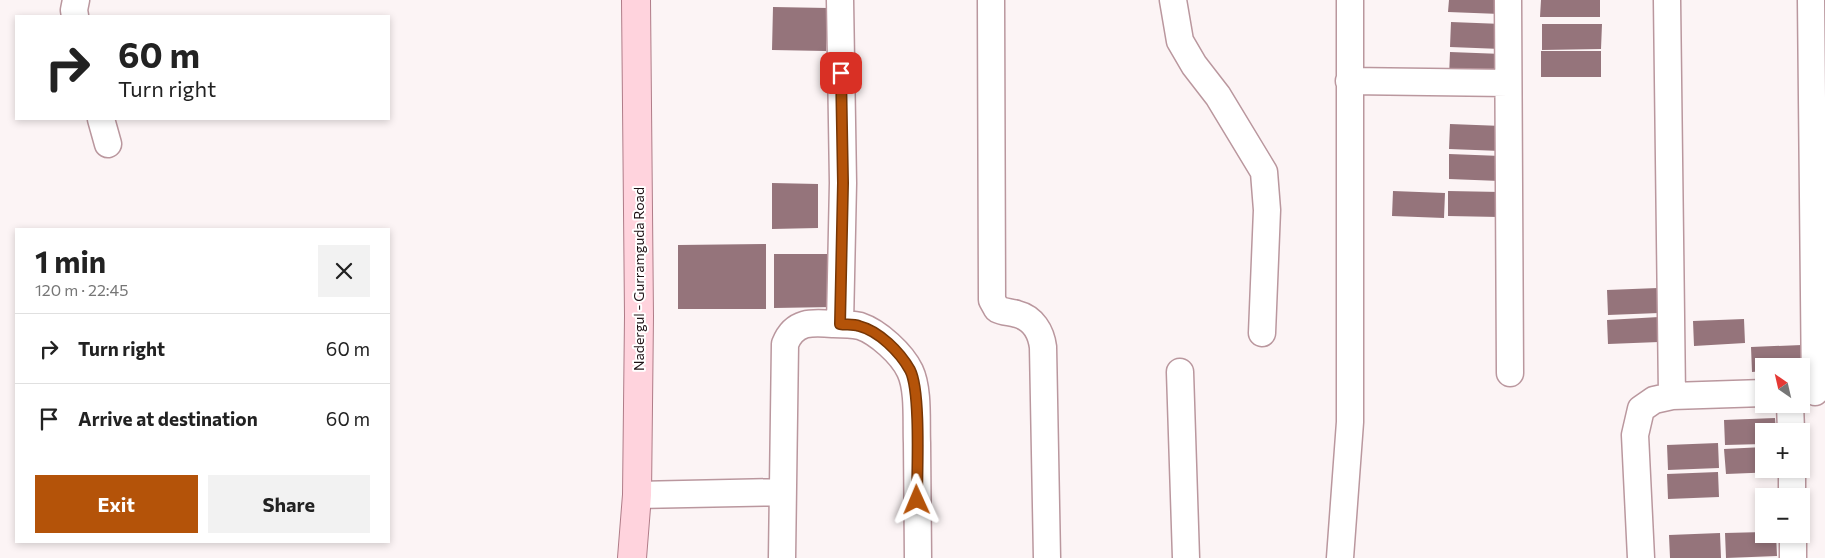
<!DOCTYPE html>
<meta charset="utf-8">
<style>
:root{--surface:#fff;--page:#f2f2f2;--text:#222;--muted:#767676;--line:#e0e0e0;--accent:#b45309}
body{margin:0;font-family:Commissioner,sans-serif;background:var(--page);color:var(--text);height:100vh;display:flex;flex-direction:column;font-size:19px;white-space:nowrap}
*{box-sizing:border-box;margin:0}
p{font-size:16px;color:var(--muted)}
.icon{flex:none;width:28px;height:28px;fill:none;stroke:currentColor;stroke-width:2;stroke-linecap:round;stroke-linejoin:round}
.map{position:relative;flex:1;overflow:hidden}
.side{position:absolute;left:15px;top:228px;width:375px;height:315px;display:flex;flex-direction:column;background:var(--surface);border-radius:0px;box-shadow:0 2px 8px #0003}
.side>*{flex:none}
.top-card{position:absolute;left:15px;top:15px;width:375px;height:105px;border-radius:0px;box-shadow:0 2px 8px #0003;background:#fff;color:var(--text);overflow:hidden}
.needle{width:32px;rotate:326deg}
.fabs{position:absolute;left:1755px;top:358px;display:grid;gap:10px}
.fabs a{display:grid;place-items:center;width:55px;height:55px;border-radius:0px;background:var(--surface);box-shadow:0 2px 8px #0003;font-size:25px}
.pin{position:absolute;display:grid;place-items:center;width:42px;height:42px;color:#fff;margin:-21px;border-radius:10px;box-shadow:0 2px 8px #0006}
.me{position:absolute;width:55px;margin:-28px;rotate:359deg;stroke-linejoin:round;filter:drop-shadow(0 0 4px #0008)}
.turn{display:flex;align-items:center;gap:18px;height:105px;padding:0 20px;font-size:22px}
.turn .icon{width:65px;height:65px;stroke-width:2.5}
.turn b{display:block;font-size:35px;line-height:42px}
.round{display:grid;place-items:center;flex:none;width:52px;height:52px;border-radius:0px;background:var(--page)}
.summary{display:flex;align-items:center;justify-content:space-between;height:85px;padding:0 20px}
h1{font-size:30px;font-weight:700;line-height:38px}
.primary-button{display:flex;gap:10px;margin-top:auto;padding:10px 20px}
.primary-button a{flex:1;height:58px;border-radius:0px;background:var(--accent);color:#fff;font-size:20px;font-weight:700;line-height:58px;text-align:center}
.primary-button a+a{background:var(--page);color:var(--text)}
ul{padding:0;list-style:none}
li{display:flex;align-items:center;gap:15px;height:70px;padding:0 20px;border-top:1px solid var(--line)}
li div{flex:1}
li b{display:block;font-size:19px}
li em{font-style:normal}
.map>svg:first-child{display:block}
.building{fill:#95747b}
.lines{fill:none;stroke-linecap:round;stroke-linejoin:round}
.minor-casing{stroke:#ba979e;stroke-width:29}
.major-casing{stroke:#b07c88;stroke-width:30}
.minor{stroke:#fff;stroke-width:26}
.major{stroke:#ffd3dd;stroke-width:28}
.route-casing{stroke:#753606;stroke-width:12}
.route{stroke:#b45309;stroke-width:9}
.labels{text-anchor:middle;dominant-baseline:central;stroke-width:4;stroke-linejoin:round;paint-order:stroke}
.street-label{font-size:14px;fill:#1d1114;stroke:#fff}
</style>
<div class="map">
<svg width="1825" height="558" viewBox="0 0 1825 558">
<rect width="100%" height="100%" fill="#fcf4f5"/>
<path class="building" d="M1449 0H1500V14L1448 12Z
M1541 0H1600V17H1540Z
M773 7 828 8 826 51 772 50Z
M1451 22 1502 24 1501 49 1450 47Z
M1542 24H1602L1601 49 1542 50Z
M1541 51H1601V77H1541Z
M1450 52 1502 54 1501 79 1449 77Z
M1450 124 1502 126 1501 151 1449 149Z
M1449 154 1501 156 1500 181 1449 179Z
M772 183 818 184V228L772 229Z
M1393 191 1445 193 1444 218 1392 216Z
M1448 191 1501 192 1499 217 1448 216Z
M766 244V309H678V245Z
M774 254H833V307L774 308Z
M1658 288 1659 313 1608 315 1607 290Z
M1659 317V342L1608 344 1607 320Z
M1744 319 1745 343 1694 346 1693 321Z
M1802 345 1803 366H1764V371L1752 372 1751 347Z
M1775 418 1776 431H1764V444L1725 445 1724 420Z
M1718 443 1719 468 1668 470 1667 445Z
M1764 447V469H1776V472L1726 474 1724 449Z
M1718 472 1719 497 1668 499 1667 474Z
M1764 532V534H1776L1777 556 1726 558 1725 533Z
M1720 533 1721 558H1670L1669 535Z"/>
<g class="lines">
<defs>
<path id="minor" d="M991 0 992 300 997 309C1003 312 1010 312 1017 314 1033 318 1041 332 1043 347L1047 558
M1173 0 1180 41 1194 65 1218 96 1264 172 1267 210 1262 333
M1508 0 1510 373
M1667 0 1672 396
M1811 0 1815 392
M75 16 74 10 76 0
M1349 81 1508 83
M101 119 108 144
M840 324 843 183 840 0
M1180 372 1186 558
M1790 404 1791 431
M1792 469V496
M637 495 782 492
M1793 534V558
M782 558 785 344C794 321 812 322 833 324 842 324 851 324 860 326 878 332 902 354 910 371 919 390 916 423 917 443 917 481 918 520 918 558
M1340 558 1350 422V0
M1641 558 1635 435 1641 409 1654 400 1672 396 1764 393"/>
<path id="major" d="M632 558 637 495 639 316 636 0"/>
</defs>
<use href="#minor" class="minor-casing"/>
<use href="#major" class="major-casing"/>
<use href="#minor" class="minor"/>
<use href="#major" class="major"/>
</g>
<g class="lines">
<defs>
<path id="route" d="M841 73 843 183 840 324C846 325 853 324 859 326 879 331 900 352 910 370 921 391 917 473 917 500"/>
</defs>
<use href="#route" class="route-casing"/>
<use href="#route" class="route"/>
</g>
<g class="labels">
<g class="street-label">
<text transform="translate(638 279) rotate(-90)">Nadergul - Gurramguda Road</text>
</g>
</g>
</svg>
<div class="fabs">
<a><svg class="needle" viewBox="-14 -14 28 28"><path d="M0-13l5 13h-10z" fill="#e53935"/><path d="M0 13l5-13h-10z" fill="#767676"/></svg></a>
<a>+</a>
<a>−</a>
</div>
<div class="pin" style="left:841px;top:73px;background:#d93025"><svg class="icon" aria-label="arrive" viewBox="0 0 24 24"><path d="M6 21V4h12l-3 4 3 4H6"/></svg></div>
<svg class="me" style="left:917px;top:500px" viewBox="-20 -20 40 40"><path d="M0-17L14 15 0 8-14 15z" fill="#b45309" stroke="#fff" stroke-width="4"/></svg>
<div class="top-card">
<div class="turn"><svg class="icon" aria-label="right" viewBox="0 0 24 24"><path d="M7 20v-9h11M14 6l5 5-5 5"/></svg><div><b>60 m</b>Turn right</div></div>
</div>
<section class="side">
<div class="summary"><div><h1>1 min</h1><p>120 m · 22:45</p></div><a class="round"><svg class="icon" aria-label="close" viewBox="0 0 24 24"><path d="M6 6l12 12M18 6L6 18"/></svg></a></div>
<ul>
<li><svg class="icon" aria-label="right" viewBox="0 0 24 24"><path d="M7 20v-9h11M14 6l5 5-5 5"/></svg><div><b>Turn right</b></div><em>60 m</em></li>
<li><svg class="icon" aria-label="arrive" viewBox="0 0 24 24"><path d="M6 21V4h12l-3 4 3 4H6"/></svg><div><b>Arrive at destination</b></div><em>60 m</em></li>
</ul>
<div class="primary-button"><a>Exit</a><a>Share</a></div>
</section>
</div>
